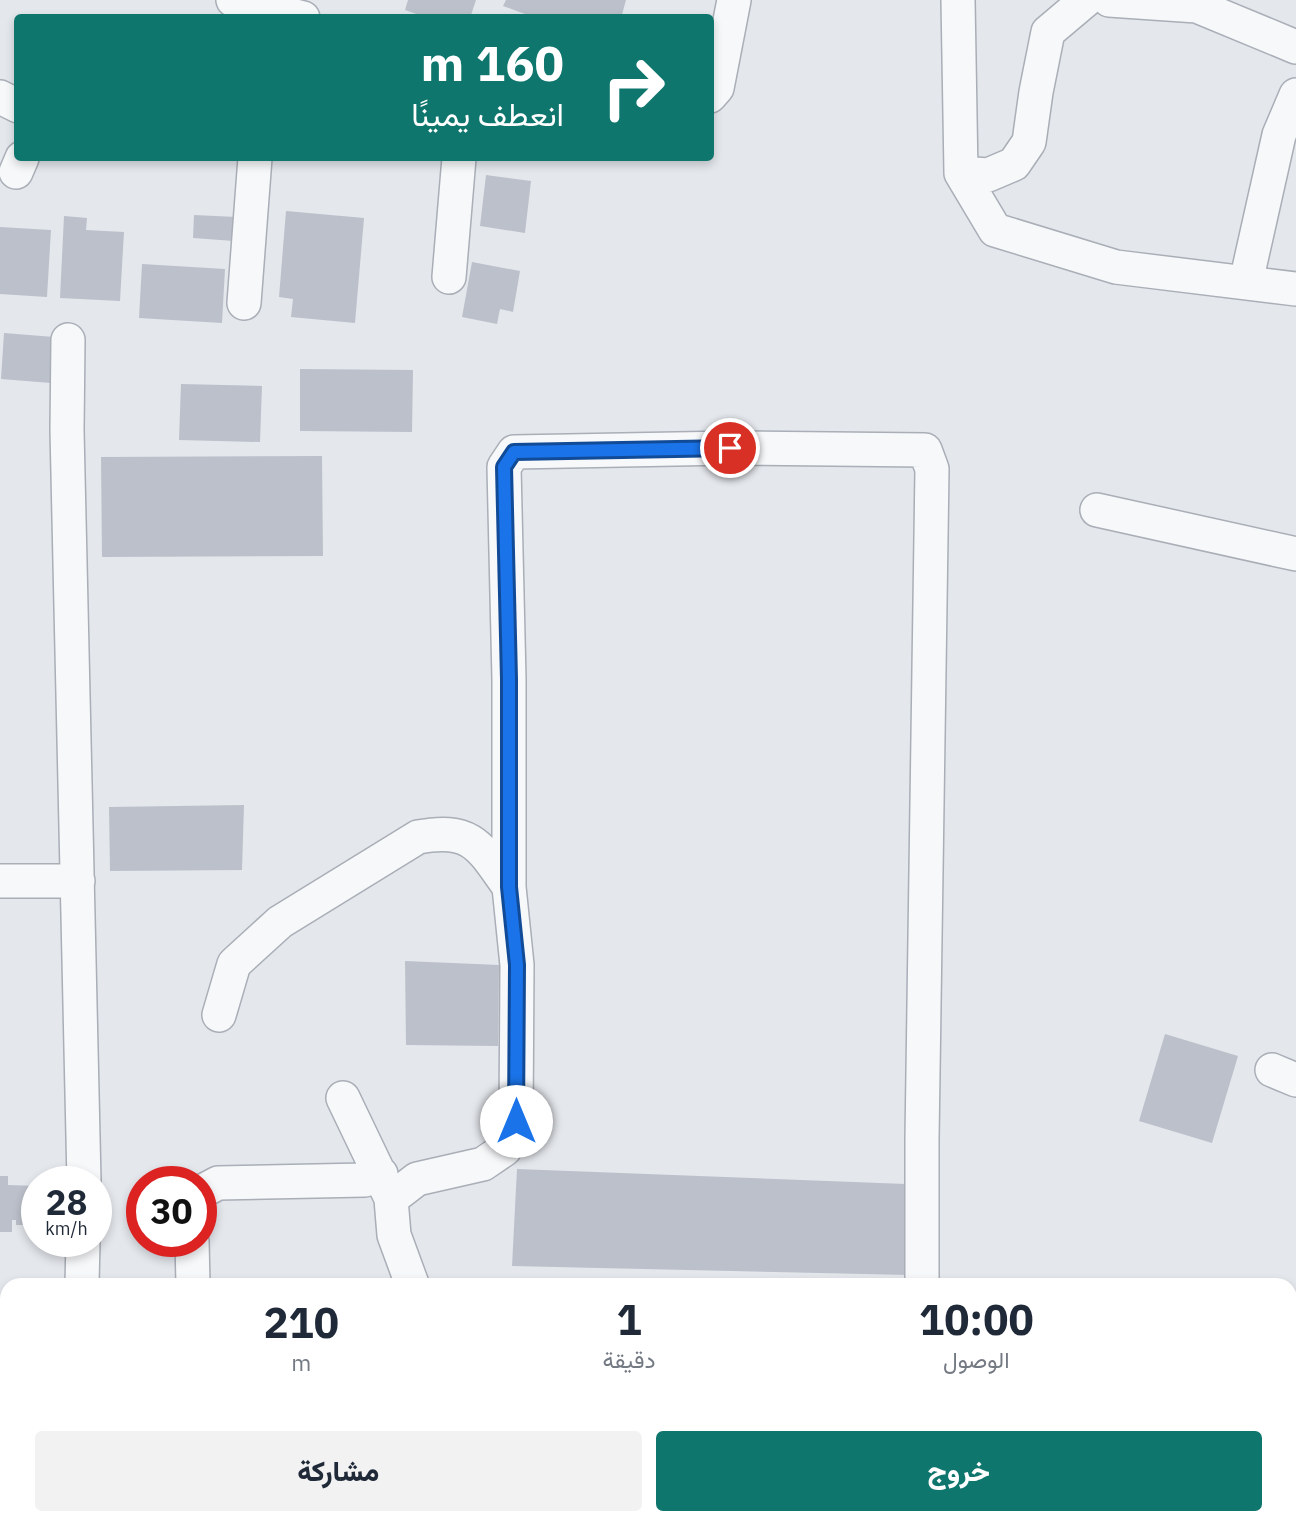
<!DOCTYPE html>
<html lang="ar">
<meta charset="utf-8">
<style>
:root{--surface:#fff;--page:#f2f2f3;--text:#1f2937;--muted:#747a83;--accent:#0f766e}
body{margin:0;font-family:"IBM Plex Sans",Vazirmatn,sans-serif;background:var(--page);color:var(--text);direction:rtl;height:100vh;display:flex;flex-direction:column;font-size:26px;white-space:nowrap}
*{box-sizing:border-box;margin:0}
p{font-size:23px;color:var(--muted)}
.icon{flex:none;width:38px;height:38px;fill:none;stroke:currentColor;stroke-width:2;stroke-linecap:round;stroke-linejoin:round}
.map{position:relative;flex:1;overflow:hidden;direction:ltr}
.drawer{position:absolute;left:0px;top:1278px;width:1297px;height:247px;display:flex;flex-direction:column;background:var(--surface);border-radius:21px 21px 0 0;box-shadow:0 4px 10px #0003;direction:rtl}
.drawer>*{flex:none}
.banner{position:absolute;left:14px;top:14px;width:700px;height:147px;border-radius:7px;box-shadow:0 4px 10px #0003;direction:rtl;background:#0f766e;color:#fff;overflow:hidden}
.speed{position:absolute;left:21px;top:1166px;display:flex;gap:14px;font-size:35px;font-weight:700;text-align:center}
.speed>*{display:grid;place-content:center;width:91px;height:91px;border-radius:50%;background:var(--surface);box-shadow:0 4px 10px #0003;line-height:1}
.speed small{font-size:18px;font-weight:400}
.speed .limit{border:10px solid #d22;background:#fff;color:#111}
.pin{position:absolute;display:grid;place-items:center;width:60px;height:60px;color:#fff;margin:-30px;border:4px solid #fff;border-radius:50%;box-shadow:0 2px 7px #0007}
.me{position:absolute;width:77px;margin:-38px;rotate:0deg;stroke-linejoin:round;filter:drop-shadow(0 0 5px #0008)}
.turn{display:flex;align-items:center;gap:24px;height:147px;padding:0 35px;font-size:32px}
.turn .icon{width:91px;height:91px;stroke-width:2.5}
.turn b{display:block;font-size:49px;line-height:60px}
.eta{display:flex;justify-content:space-evenly;align-items:center;height:119px;text-align:center}
.eta b{font-size:42px;font-weight:800;line-height:49px}
.primary-button{display:flex;gap:14px;margin-top:auto;padding:14px 35px}
.primary-button a{flex:1;height:80px;border-radius:7px;background:var(--accent);color:#fff;font-size:28px;font-weight:800;line-height:80px;text-align:center}
.primary-button a+a{background:var(--page);color:var(--text)}
.map>svg:first-child{display:block}
.building{fill:#bbc0ca}
.lines{fill:none;stroke-linecap:round;stroke-linejoin:round}
.minor-casing{stroke:#a9aeb7;stroke-width:36}
.minor{stroke:#f7f8fa;stroke-width:33}
.route-casing{stroke:#114b97;stroke-width:18}
.route{stroke:#1a73e8;stroke-width:12}
</style>
<div class="map">
<svg width="1296" height="1524" viewBox="0 0 1296 1524">
<rect width="100%" height="100%" fill="#e4e7ec"/>
<path class="building" d="M408 0H476L470 18H428L405 10Z
M506 0H626L621 18H536L503 6Z
M486 175 531 181 525 233 480 226Z
M286 211 364 218 355 323 291 317 293 299 279 297Z
M194 215 236 217 234 241 193 238Z
M64 216 87 218 86 230 124 232 120 301 60 298Z
M0 227 51 230 47 297 0 294Z
M472 262 520 271 513 312 500 309 497 324 462 317Z
M142 264 225 269 222 323 139 318Z
M4 333 54 337 51 383 1 379Z
M300 369 413 370 412 432 300 431Z
M181 384 262 386 260 442 179 440Z
M322 456 323 556 102 557 101 457Z
M244 805 242 870 110 871 109 807Z
M405 961 499 965 498 1046 406 1045Z
M1165 1034 1238 1056 1212 1143 1139 1121Z
M517 1169 906 1184 910 1275 512 1266Z
M0 1176H8V1185L37 1186V1225H16V1220H12V1232H0Z
M0 1316 7 1317V1336L0 1335Z"/>
<g class="lines">
<defs>
<path id="minor" d="M233 0 303 18
M958 0 961 173 995 230 1116 267 1296 289
M1109 0 1197 6 1296 47
M710 96 717 88 734 0
M0 97 18 106
M16 172 22 158
M961 173 988 175 1014 164 1029 142 1036 92 1048 32 1086 0
M449 277 459 158
M1246 282 1279 135 1296 95
M244 303 255 158
M68 340 67 430 84 1181
M1097 510 1296 554
M0 881H78
M219 1015 234 964 280 922 418 837C472 827 480 846 509 887
M1272 1070 1296 1080
M343 1098 389 1194
M201 1192 218 1183 365 1180 381 1174
M192 1241 193 1284
M82 1284 83 1241
M412 1284 394 1235 391 1199 417 1179 483 1164 505 1149 516 1121 517 965 509 887V679L504 467 514 452 730 448 925 450 932 469 922 1139V1284
M478 1517 480 1524
M923 1517V1524
M79 1524V1517"/>
</defs>
<use href="#minor" class="minor-casing"/>
<use href="#minor" class="minor"/>
</g>
<g class="lines">
<defs>
<path id="route" d="M516 1121 517 965 509 887V679L504 467 514 452 730 448"/>
</defs>
<use href="#route" class="route-casing"/>
<use href="#route" class="route"/>
</g>
</svg>
<div class="speed"><div>28<small>km/h</small></div><div class="limit">30</div></div>
<div class="pin" style="left:730px;top:448px;background:#d93025"><svg class="icon" aria-label="arrive" viewBox="0 0 24 24"><path d="M6 21V4h12l-3 4 3 4H6"/></svg></div>
<svg class="me" style="left:516px;top:1121px" viewBox="-20 -20 40 40"><circle r="19" fill="#fff"/><path d="M0-13L10 11 0 6-10 11z" fill="#1a73e8"/></svg>
<div class="banner">
<div class="turn"><svg class="icon" aria-label="right" viewBox="0 0 24 24"><path d="M7 20v-9h11M14 6l5 5-5 5"/></svg><div><b>160 m</b>انعطف يمينًا</div></div>
</div>
<section class="drawer">
<div class="eta">
<div><b>10:00</b><p>الوصول</p></div>
<div><b>1</b><p>دقيقة</p></div>
<div><b>210</b><p>m</p></div>
</div>
<div class="primary-button"><a>خروج</a><a>مشاركة</a></div>
</section>
</div>
